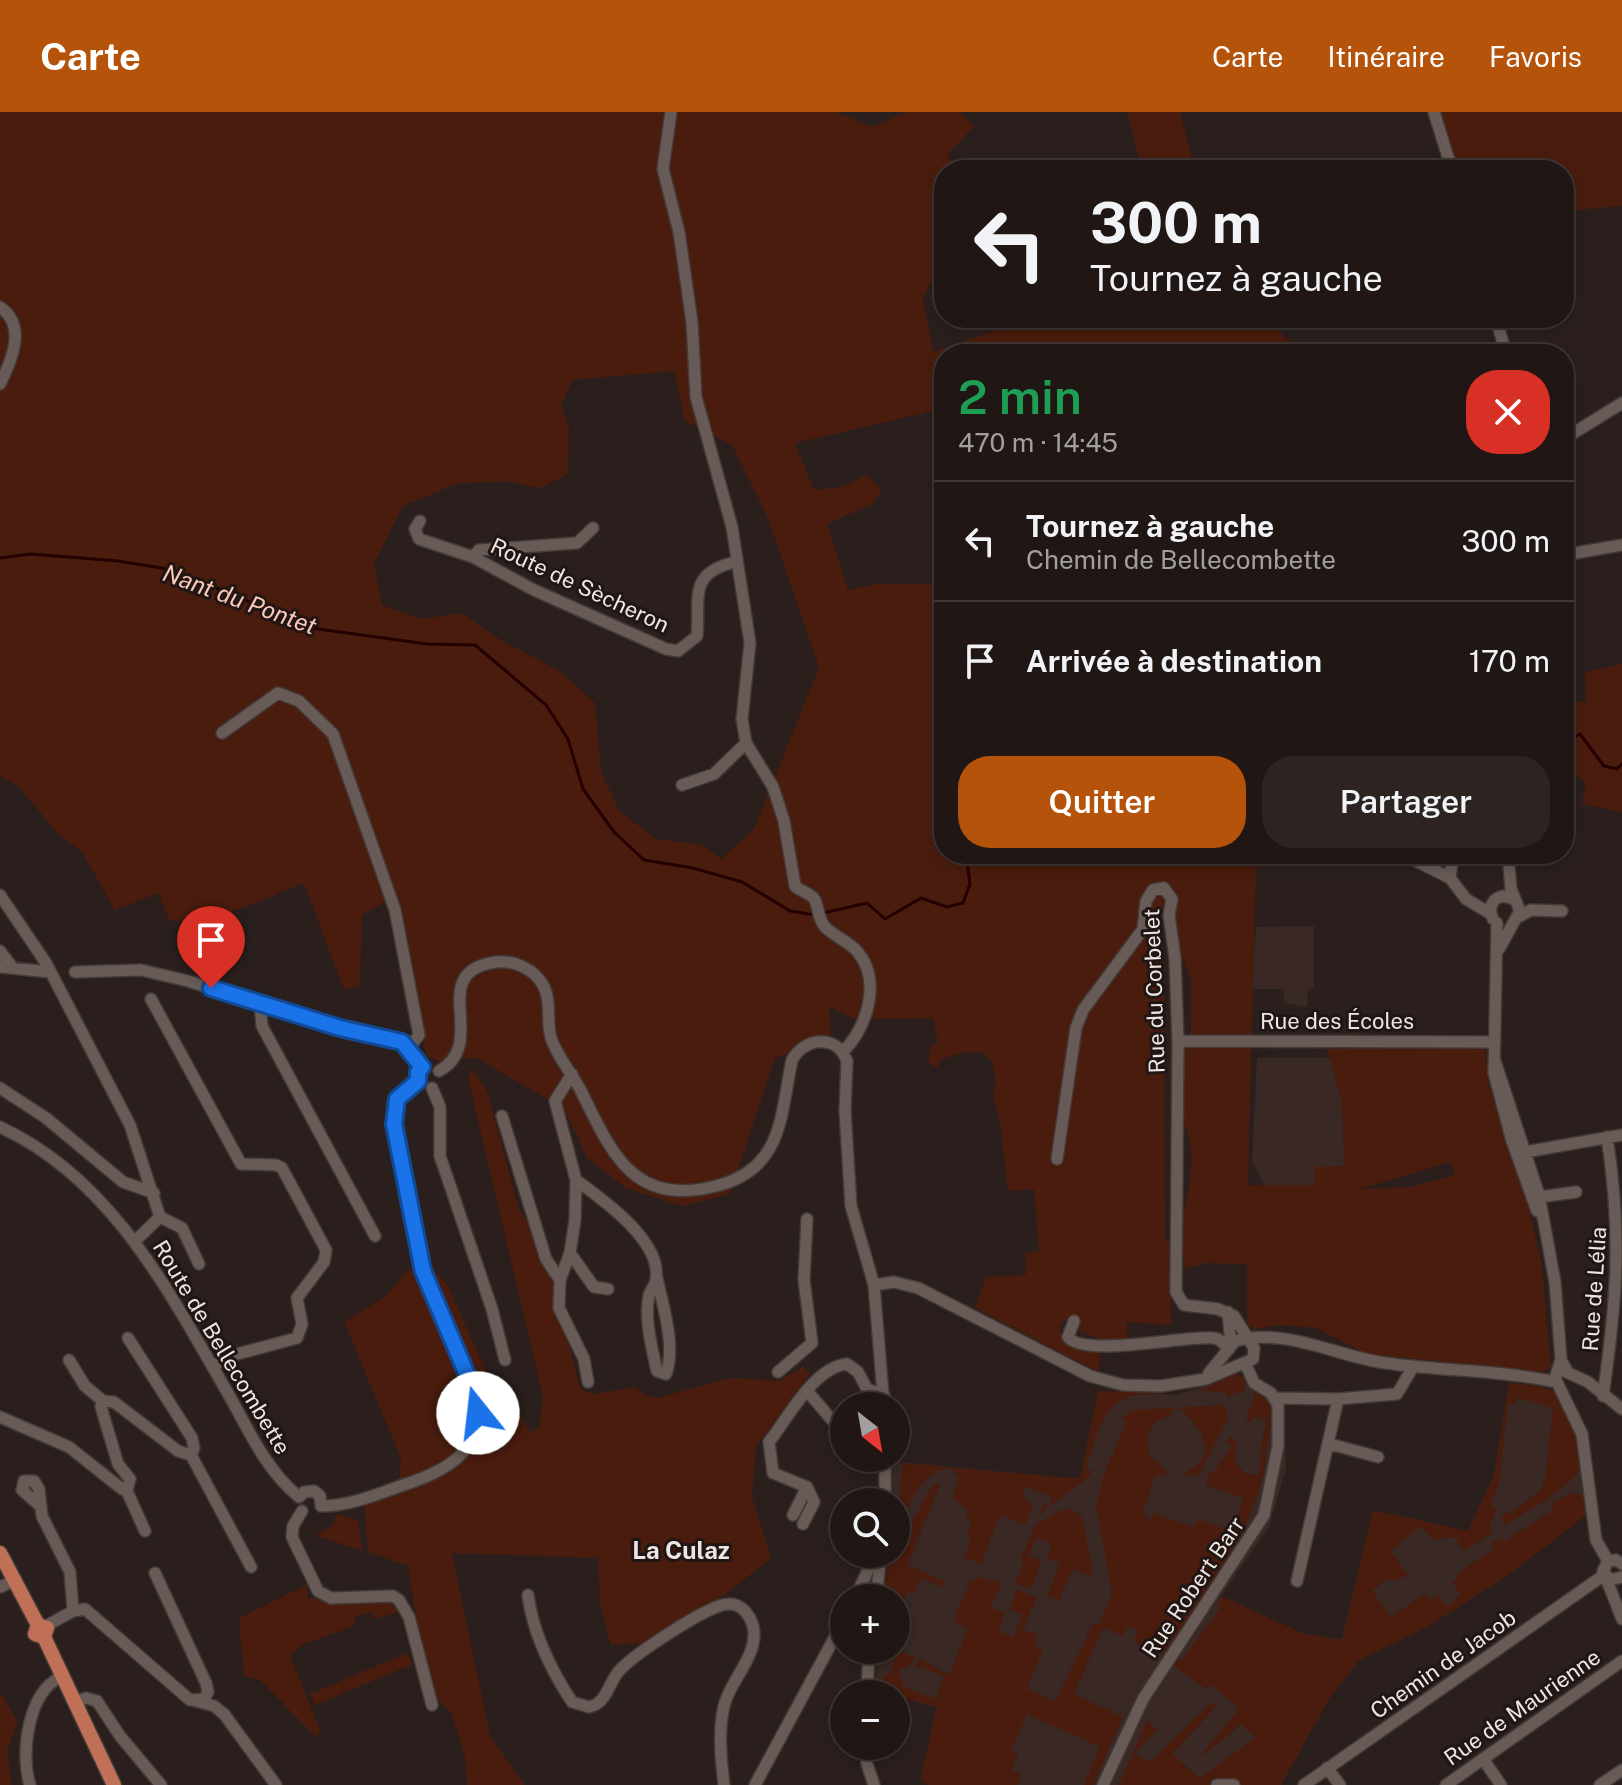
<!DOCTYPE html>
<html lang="fr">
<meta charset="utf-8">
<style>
:root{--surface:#201715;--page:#2d2422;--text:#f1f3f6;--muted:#a29fa0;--line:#3d3634;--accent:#b45309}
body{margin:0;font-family:"Public Sans",sans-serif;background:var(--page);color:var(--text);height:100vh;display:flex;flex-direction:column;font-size:30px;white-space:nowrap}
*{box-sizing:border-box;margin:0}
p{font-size:26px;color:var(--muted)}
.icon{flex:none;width:44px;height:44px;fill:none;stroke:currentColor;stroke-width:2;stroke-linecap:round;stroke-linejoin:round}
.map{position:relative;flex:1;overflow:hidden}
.details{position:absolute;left:934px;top:232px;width:640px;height:520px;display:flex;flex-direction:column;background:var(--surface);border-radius:32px;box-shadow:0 4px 12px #0003,0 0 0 2px var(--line)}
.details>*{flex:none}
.banner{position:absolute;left:934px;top:48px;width:640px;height:168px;border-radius:32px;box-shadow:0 4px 12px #0003,0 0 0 2px var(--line);background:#201715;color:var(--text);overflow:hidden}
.needle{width:52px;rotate:149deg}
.controls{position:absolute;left:830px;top:1280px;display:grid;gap:16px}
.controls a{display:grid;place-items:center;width:80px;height:80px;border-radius:50%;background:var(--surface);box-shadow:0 4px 12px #0003,0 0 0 2px var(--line);font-size:40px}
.pin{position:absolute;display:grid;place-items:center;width:68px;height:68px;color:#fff;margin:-82px -34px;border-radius:50% 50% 50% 0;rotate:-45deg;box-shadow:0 0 8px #0007}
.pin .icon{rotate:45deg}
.me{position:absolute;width:88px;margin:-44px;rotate:344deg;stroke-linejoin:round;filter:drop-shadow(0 0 6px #0008)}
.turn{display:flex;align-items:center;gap:28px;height:168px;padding:0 24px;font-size:36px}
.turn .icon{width:104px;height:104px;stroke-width:2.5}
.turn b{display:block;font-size:56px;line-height:68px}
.round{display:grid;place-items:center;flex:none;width:84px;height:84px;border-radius:32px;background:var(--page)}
.summary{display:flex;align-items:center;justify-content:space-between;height:136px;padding:0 24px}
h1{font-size:48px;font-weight:600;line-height:60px;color:#1e9e55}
.cta{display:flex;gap:16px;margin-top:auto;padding:16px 24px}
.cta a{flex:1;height:92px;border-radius:32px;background:var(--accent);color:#fff;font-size:32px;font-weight:600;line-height:92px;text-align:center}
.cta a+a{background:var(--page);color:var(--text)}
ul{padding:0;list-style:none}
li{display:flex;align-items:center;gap:24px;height:120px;padding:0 24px;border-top:2px solid var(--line)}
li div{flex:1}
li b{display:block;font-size:30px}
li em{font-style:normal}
header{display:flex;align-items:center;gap:48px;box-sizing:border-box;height:112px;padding:0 40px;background:var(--accent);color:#fff}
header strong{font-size:38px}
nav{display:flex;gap:44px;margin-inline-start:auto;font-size:28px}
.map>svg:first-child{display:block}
.built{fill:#392823}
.green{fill:#4a1c0e;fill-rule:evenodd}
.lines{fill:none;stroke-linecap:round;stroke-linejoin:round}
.stream{stroke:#250000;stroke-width:3}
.minor-casing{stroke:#423a37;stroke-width:14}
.major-casing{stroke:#423a37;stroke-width:17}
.minor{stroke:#685b57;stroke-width:11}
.major{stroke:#c17058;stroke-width:14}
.route-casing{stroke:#114b97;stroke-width:20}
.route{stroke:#1a73e8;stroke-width:14}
.labels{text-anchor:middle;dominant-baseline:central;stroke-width:6;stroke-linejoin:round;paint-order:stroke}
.street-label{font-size:22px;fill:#eee6e4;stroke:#201613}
.water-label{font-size:24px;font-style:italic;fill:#fbc8b9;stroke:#201613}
.neighbourhood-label{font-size:24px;font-weight:bold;fill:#eee6e4;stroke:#201613}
</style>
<header>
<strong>Carte</strong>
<nav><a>Carte</a><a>Itinéraire</a><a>Favoris</a></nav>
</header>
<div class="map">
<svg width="1622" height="1673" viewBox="0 0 1622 1673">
<rect width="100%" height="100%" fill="#2a1f1c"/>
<path class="built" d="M1314 814V877H1308L1307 895 1284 891V877H1252L1256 815Z
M1257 946H1330L1342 989 1345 1054 1315 1073H1264L1252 1049Z
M1256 1260 1260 1268 1272 1274 1282 1290 1286 1357 1269 1415 1221 1484 1304 1522 1342 1527 1373 1398 1468 1419 1494 1363 1509 1271 1552 1279 1573 1310 1586 1403 1508 1463 1427 1515 1359 1548 1329 1587 1281 1673H939L920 1668 937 1594 876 1579V1538H896V1486H883L889 1442H896V1390H890L889 1349 1080 1367 1098 1279 1176 1283Z"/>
<path class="green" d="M0 0H836L873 15 907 0H960L974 14 947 43 958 58H944V143L923 187 933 240 1032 206H1269L1299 242H944V315L938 298 795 331 814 378 842 375 867 363 882 378 872 392 827 412 848 478 876 472H944V742H1243L1256 754 1248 1073H1315V1055L1344 1054 1342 989 1327 937H1486L1488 970 1529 1096 1542 1154 1551 1255 1544 1260 1368 1242 1316 1216 1281 1213 1253 1217 1247 1211V1152L1205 1151 1185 1157C1183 1139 1180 1116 1184 1099 1190 1074 1197 1036 1184 1012V937L1191 925V866L1181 844 1176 805 1157 803 1164 848 1165 1129 1171 1130V1213L1127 1210V1223L1134 1230 1101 1227 1080 1220 1077 1209 1064 1208 1060 1213V1221L1068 1231 1100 1233 1099 1260 975 1196 986 1165 1026 1163 1025 1141 1039 1139 1034 1077 1008 1079 1000 1009 993 984 996 969 992 950 984 941 965 940 942 947 937 956 928 950 931 932 938 931 933 906 854 907 829 894 831 924 775 946 730 1082 682 1094 626 1076 588 1047 564 997 475 945 445 952 427 944 394 785 362 803 360 874 344 878 304 771C268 785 207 816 169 808L158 781 115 798 82 740 59 723 17 673 0 664ZM674 259 685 309 732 333 767 404 819 555 754 717 721 747 702 733 656 727 620 700 601 659 595 591 560 559 502 529 462 501 422 507 382 493 374 452 403 394 456 372 504 369 540 376 568 362 569 314 561 293 573 268ZM1451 1050 1455 1063 1410 1075 1360 1077Z
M1127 0H1180L1195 58H1142Z
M1438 0H1622V94L1564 99V58H1453Z
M1622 552V700L1582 692 1586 671 1564 654V588L1586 590 1585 560Z
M472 956 487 979 519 1097C554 1141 564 1223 581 1277L593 1282 635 1275 645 1283 657 1286 730 1266 780 1269 803 1254 810 1262 756 1334 752 1385 771 1446 727 1481 643 1531 611 1533 600 1493 598 1446 452 1441 490 1624 525 1673H467L465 1644 451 1600 434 1585 422 1546 408 1454 368 1440 364 1390 399 1377 401 1346 344 1210 385 1185 408 1158 433 1157 447 1172 496 1281 518 1299 530 1320 539 1316 543 1285 468 966Z
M1235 1259 1245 1268V1278L1227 1285 1226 1280 1200 1279Z
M1509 1271C1522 1273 1541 1272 1552 1279 1573 1292 1579 1332 1582 1354 1565 1381 1531 1396 1505 1413L1501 1407 1505 1400 1511 1402 1540 1378 1545 1367 1553 1296 1517 1285 1516 1292H1508L1499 1372 1491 1393 1497 1396 1490 1413 1492 1421 1464 1439 1455 1425 1432 1428 1421 1414 1390 1439 1408 1463 1392 1470 1388 1466 1372 1479 1391 1505 1425 1481 1430 1488 1437 1483 1445 1493H1450L1461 1482 1452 1471 1459 1465 1458 1461 1494 1437 1491 1431 1501 1425 1504 1430 1554 1397 1551 1392 1571 1381 1582 1382 1586 1403 1508 1463 1427 1515 1359 1548 1329 1587 1281 1673H1119L1148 1607 1156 1618 1135 1642 1150 1650 1212 1590 1217 1594 1172 1642 1200 1666 1255 1626 1242 1612 1197 1648 1239 1597 1211 1572 1207 1577 1170 1552 1175 1544 1182 1548 1221 1495 1217 1491 1221 1484 1304 1522 1342 1528 1373 1398 1468 1419 1494 1363Z
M1256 1278 1273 1295 1274 1317H1270L1267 1338 1260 1337 1267 1308 1253 1305 1251 1310 1246 1308Z
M1098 1279 1168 1281C1159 1283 1147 1282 1137 1283 1102 1288 1096 1328 1086 1356L1092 1359 1089 1365 1039 1402 1043 1392 1049 1394 1052 1385 1026 1375 1023 1384 1033 1396 1025 1413 1000 1403 981 1452 964 1445 971 1427 966 1424 972 1408 965 1405 967 1398 952 1386 959 1367 953 1357C921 1353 909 1396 896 1421L903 1351 1080 1367Z
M1225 1293 1228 1306 1197 1365 1183 1362C1224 1340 1200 1320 1182 1297H1172V1303L1158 1308 1148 1320 1149 1344 1167 1359 1166 1365 1156 1362 1144 1397 1145 1405 1151 1408 1154 1401 1194 1415 1197 1407 1232 1419 1244 1386 1206 1373 1210 1360 1214 1361 1232 1333 1227 1329 1231 1324 1237 1330 1234 1347 1245 1362 1259 1363 1261 1340 1267 1341C1257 1417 1205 1480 1163 1542L1133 1530 1138 1519 1128 1514 1123 1524 1103 1516 1074 1582 1123 1605 1093 1673H1084L1100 1635 1027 1602 1011 1638 1018 1642 1012 1658 1022 1662 1017 1673H928L920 1668 937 1595 878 1580 883 1566 891 1559 898 1539 915 1545 912 1552 899 1559 903 1574 935 1587 944 1565 921 1555 914 1556 918 1546 949 1563 968 1516 953 1509 971 1467 975 1469 977 1465 1001 1471 991 1496 1005 1500 998 1519 1013 1525 1023 1503 1009 1497 1017 1478 1037 1485 1023 1517 1038 1523 1035 1533 1043 1537 1027 1577 1055 1589 1093 1511 1099 1513 1112 1481 1096 1393 1104 1362 1126 1311 1121 1306 1133 1298Z
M937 1371 940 1373 907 1453 945 1469 942 1475 921 1466 914 1482 908 1480 896 1506V1486H883L888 1453 931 1375Z
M1066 1396 1082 1403 1093 1461 1088 1463 1073 1457 1059 1489 1047 1484 1060 1452 1047 1446 1052 1432 1036 1426 1029 1444 1042 1448 1031 1477 1015 1471 1024 1451 1020 1449 1036 1412Z
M337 1402 358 1408 362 1439 316 1423 332 1414Z
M307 1473 308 1488 319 1483C344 1498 371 1484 398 1491L402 1499 375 1507 372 1500 356 1505 353 1514 304 1532 290 1543 320 1618 317 1626 260 1568 244 1564 239 1506Z
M407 1541 413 1552 315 1593 310 1582Z
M0 1580 18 1610 7 1639 12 1673H0Z"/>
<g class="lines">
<path class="stream" d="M0 446 30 442 118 449 174 458 311 516 427 532 475 533 546 593 568 627 583 677 614 720 644 748 693 756 742 770 790 799 815 803
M1564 631 1580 622 1604 654 1617 657 1622 652
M823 801 867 791 885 807 921 786 947 795 963 791 970 772 966 742"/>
<defs>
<path id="minor" d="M671 0 663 57 679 120 692 210 696 285 732 415 750 531 742 607 746 631 773 675 784 709 795 774C800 779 811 781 815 788 819 797 818 808 826 816 836 825 847 829 856 838 883 868 867 915 843 940
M1434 0 1452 58
M0 195C27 213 12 248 0 272
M1496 206 1506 242
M1564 327 1622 291
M420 409 415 417 419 427 473 445
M593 416 577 431 479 438 473 445 534 478 666 537 678 539 697 524C700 485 688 461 735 450
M1564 443 1622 433
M222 621 278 581 299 589 333 622 395 798 419 923 409 936
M682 673 714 662 746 631
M1402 742 1450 766 1466 787 1491 802
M1450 766 1453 742
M0 783 46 851 130 1013 160 1105 135 1129
M1518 805 1531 798 1562 799
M1493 807C1488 796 1491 787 1503 784L1514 787
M1497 811 1494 961 1512 1029 1537 1099
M1499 837 1520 799 1511 777 1508 742
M0 839 13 856
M0 855 50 860
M75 860 141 858 188 869 340 916 402 930 422 955
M151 887 241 1052 276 1053 282 1056 326 1138 324 1150 297 1186 302 1212 297 1226 237 1242 212 1254
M260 890 262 914 375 1124
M1178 929 1495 930
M1495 949 1539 1083 1555 1170 1561 1248 1567 1259
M439 959C491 930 424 860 496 850 514 848 534 857 543 873 552 889 546 909 551 926 557 945 572 961 581 979 610 1037 631 1094 712 1075 784 1059 780 1004 792 948 805 925 837 922 847 949L845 999 851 1094 874 1173 884 1294
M572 962 555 989 576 1068 575 1108 570 1141 560 1168 559 1196 584 1247 588 1270
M0 976 46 1006 123 1070 154 1081
M432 976 440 995V1044L492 1197 505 1248
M502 1004 546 1147 560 1168
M0 1015C113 1067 170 1182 230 1285 250 1321 267 1359 299 1385
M1525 1040 1622 1023
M576 1068C602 1087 662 1129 656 1167 656 1173 650 1178 649 1184 644 1204 652 1238 657 1259L666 1262C676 1233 663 1195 657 1166
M1532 1086 1576 1080
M160 1105 182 1116 199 1152
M570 1141 594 1175 608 1177
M874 1173 894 1170 918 1176 1090 1264 1123 1273 1161 1274 1206 1267 1253 1247 1254 1236 1234 1204 1218 1197 1184 1193 1176 1180 1178 929 1175 846 1169 803 1172 787 1164 776 1153 778 1146 789 1143 817 1083 898 1076 916 1057 1047
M1228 1200 1231 1233
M1074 1209 1068 1225C1084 1246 1187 1223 1214 1226 1221 1227 1224 1232 1229 1237
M128 1226 192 1326 194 1336 191 1343
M69 1248 85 1274 103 1289
M1561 1248 1555 1266 1582 1322 1596 1428 1608 1449
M1562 1258 1588 1270 1622 1297
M778 1260 812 1231 804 1168 807 1107
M1209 1261 1235 1229C1286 1215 1335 1244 1385 1251 1441 1259 1500 1258 1556 1270
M808 1280 832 1308
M1603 1284C1617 1186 1622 1123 1607 1025
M1275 1286 1338 1287
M0 1305 69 1335 122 1377 128 1375 130 1367 118 1352 101 1295 103 1289 114 1290 178 1339 191 1343
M1330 1332 1378 1345
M191 1343 251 1455
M126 1377 145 1419
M299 1385 304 1380 314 1379 320 1384 321 1394
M885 1390V1346
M39 1393 22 1378 24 1369H34L39 1377 42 1404 70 1460 73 1499
M321 1394C354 1394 384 1379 415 1369 537 1325 447 1242 424 1162 410 1114 404 1061 394 1012L397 987 418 969
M302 1399 293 1414 292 1425 318 1479 331 1486 393 1484 399 1488 409 1505 432 1593
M793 1403 807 1375
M803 1412 814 1390 807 1375 773 1361 769 1330C788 1306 814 1255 847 1252L858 1260 867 1277 884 1283
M1622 1452 1616 1448 1608 1449 1603 1459 1610 1468 1622 1465
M1606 1466 1622 1507
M1297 1469 1338 1287 1397 1282 1413 1255
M0 1475 16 1468
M528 1483C533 1522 551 1558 572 1590L589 1595C607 1591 608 1572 619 1559 633 1543 708 1493 728 1492 741 1491 750 1503 753 1514 760 1542 730 1568 724 1594 718 1619 721 1648 724 1673
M855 1486 869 1456 881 1444
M876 1486 881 1442
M46 1514 73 1499 85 1497 190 1588 204 1587 208 1580 206 1571 155 1461
M867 1582 869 1538
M196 1589 214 1594 224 1602 276 1673
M74 1591 86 1586 97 1589 120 1624 161 1673
M867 1634V1652L874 1673
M1483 1647 1501 1673
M1327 1656 1340 1673
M30 1673C20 1642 28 1579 61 1565
M755 1673 844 1508
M1103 1673 1143 1587 1264 1403 1278 1334V1293L1271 1281 1254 1271 1246 1253
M1217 1673H1234
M1304 1673 1604 1463
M1446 1673 1622 1549
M1600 1673 1622 1658"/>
<path id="major" d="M0 1441 38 1513 47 1516 44 1525 35 1522 38 1513
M44 1525 114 1673"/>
</defs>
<use href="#minor" class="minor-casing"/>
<use href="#major" class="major-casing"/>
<use href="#minor" class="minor"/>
<use href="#major" class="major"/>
</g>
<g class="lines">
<defs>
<path id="route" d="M211 876 340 916 402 930 422 955 418 960V969L397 987 394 1012 423 1159 471 1272 478 1301"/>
</defs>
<use href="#route" class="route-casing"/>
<use href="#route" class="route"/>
</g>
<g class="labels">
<g class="street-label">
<text transform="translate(580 473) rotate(25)">Route de Sècheron</text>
<text transform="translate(1154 879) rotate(-92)">Rue du Corbelet</text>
<text x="1337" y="909">Rue des Écoles</text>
<text transform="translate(1594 1177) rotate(-86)">Rue de Lélia</text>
<text transform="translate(222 1235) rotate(59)">Route de Bellecombette</text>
<text transform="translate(1193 1475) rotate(-56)">Rue Robert Barr</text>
<text transform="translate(1443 1552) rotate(-35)">Chemin de Jacob</text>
<text transform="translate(1522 1595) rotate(-35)">Rue de Maurienne</text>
</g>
<g class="water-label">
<text transform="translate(240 487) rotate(20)">Nant du Pontet</text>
</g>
<g class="neighbourhood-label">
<text x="681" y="1438">La Culaz</text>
</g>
</g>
</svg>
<div class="controls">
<a><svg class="needle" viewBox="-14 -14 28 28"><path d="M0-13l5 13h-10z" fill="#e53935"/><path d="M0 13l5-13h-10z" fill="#a29fa0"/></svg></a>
<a><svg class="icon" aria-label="search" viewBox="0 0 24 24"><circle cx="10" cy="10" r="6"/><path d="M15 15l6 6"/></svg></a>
<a>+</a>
<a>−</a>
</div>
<div class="pin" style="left:211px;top:876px;background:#d93025"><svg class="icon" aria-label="arrive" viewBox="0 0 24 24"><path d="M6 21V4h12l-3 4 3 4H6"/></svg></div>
<svg class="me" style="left:478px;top:1301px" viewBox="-20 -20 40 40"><circle r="19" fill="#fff"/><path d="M0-13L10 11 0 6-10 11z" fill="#1a73e8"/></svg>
<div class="banner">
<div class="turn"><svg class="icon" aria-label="left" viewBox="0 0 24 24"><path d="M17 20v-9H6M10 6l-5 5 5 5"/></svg><div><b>300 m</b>Tournez à gauche</div></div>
</div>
<section class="details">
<div class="summary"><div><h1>2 min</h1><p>470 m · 14:45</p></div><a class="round" style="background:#d93025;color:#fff"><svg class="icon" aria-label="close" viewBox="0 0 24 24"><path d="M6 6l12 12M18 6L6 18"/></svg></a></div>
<ul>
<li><svg class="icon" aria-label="left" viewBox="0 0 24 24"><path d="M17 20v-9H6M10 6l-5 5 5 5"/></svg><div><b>Tournez à gauche</b><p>Chemin de Bellecombette</p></div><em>300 m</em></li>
<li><svg class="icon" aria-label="arrive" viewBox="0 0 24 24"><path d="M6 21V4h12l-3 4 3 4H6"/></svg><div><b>Arrivée à destination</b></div><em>170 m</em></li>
</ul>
<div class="cta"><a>Quitter</a><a>Partager</a></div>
</section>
</div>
